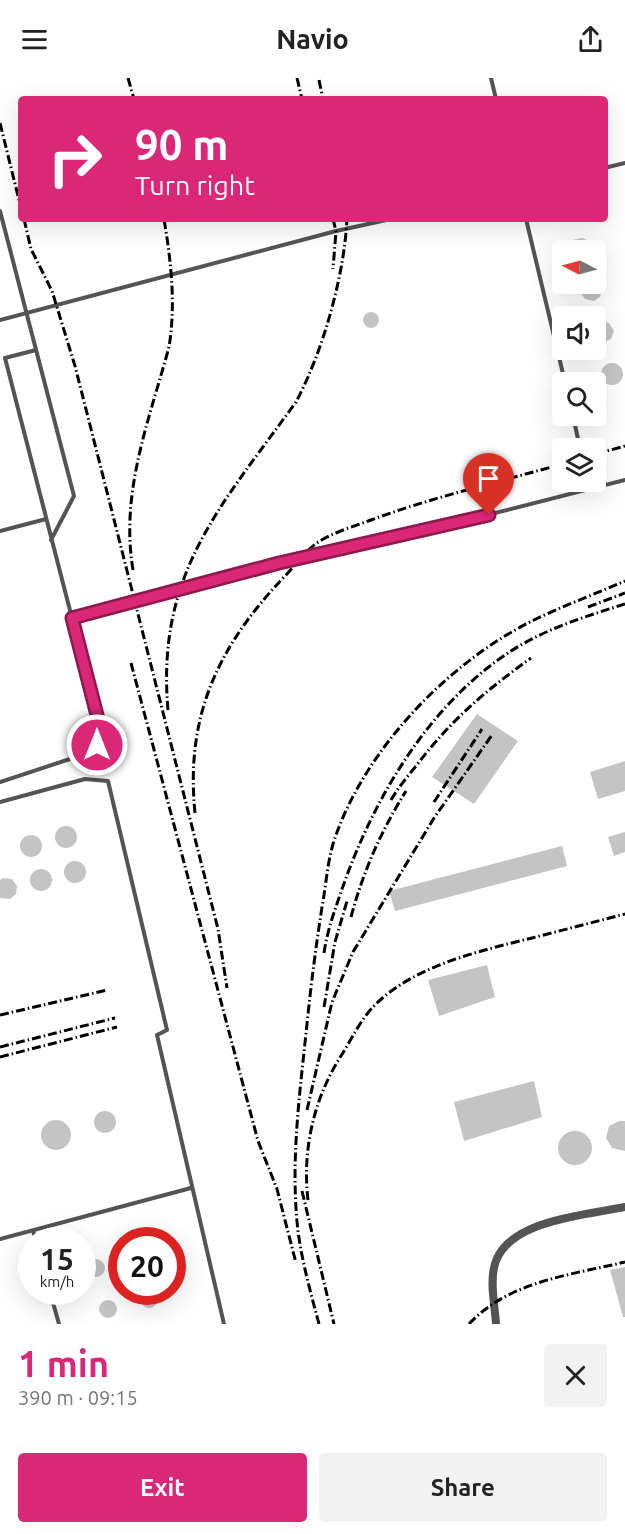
<!DOCTYPE html>
<meta charset="utf-8">
<style>
:root{--surface:#fff;--page:#f2f2f2;--text:#222;--muted:#767676;--accent:#db2777}
body{margin:0;font-family:Ubuntu,sans-serif;background:var(--page);color:var(--text);height:100vh;display:flex;flex-direction:column;font-size:22px;white-space:nowrap}
*{box-sizing:border-box;margin:0}
p{font-size:20px;color:var(--muted)}
.icon{flex:none;width:33px;height:33px;fill:none;stroke:currentColor;stroke-width:2;stroke-linecap:round;stroke-linejoin:round}
.map{position:relative;height:1246px;overflow:hidden}
.panel{display:flex;flex-direction:column;background:var(--surface);flex:1}
.panel>*{flex:none}
.guide{position:absolute;left:18px;top:18px;width:590px;height:126px;border-radius:6px;box-shadow:0 6px 24px #0002;background:#db2777;color:#fff;overflow:hidden}
.needle{width:39px;rotate:276deg}
.fabs{position:absolute;left:552px;top:162px;display:grid;gap:12px}
.fabs a{display:grid;place-items:center;width:54px;height:54px;border-radius:6px;background:var(--surface);box-shadow:0 6px 24px #0002;font-size:30px}
.speed{position:absolute;left:18px;top:1149px;display:flex;gap:12px;font-size:30px;font-weight:700;text-align:center}
.speed>*{display:grid;place-content:center;width:78px;height:78px;border-radius:50%;background:var(--surface);box-shadow:0 6px 24px #0002;line-height:1}
.speed small{font-size:15px;font-weight:400}
.speed .limit{border:9px solid #d22;background:#fff;color:#111}
.pin{position:absolute;display:grid;place-items:center;width:51px;height:51px;color:#fff;margin:-62px -26px;border-radius:50% 50% 50% 0;rotate:-45deg;box-shadow:0 0 6px #0007}
.pin .icon{rotate:45deg}
.me{position:absolute;width:66px;margin:-33px;rotate:0deg;stroke-linejoin:round;filter:drop-shadow(0 0 4px #0008)}
.turn{display:flex;align-items:center;gap:21px;height:126px;padding:0 18px;font-size:27px}
.turn .icon{width:78px;height:78px;stroke-width:2.5}
.turn b{display:block;font-size:42px;line-height:51px}
.round{display:grid;place-items:center;flex:none;width:63px;height:63px;border-radius:6px;background:var(--page)}
.overview{display:flex;align-items:center;justify-content:space-between;height:102px;padding:0 18px}
h1{font-size:36px;font-weight:700;line-height:45px;color:var(--accent)}
.button{display:flex;gap:12px;margin-top:auto;padding:12px 18px}
.button a{flex:1;height:69px;border-radius:6px;background:var(--accent);color:#fff;font-size:24px;font-weight:700;line-height:69px;text-align:center}
.button a+a{background:var(--page);color:var(--text)}
header{display:flex;justify-content:space-between;align-items:center;height:78px;padding:0 18px;background:var(--surface);font-size:27px;font-weight:700}
.map>svg:first-child{display:block}
.building{fill:#c4c4c4}
.lines{fill:none;stroke-linecap:round;stroke-linejoin:round}
.service{stroke:#545454;stroke-width:4}
.minor{stroke:#545454;stroke-width:8}
.rail{stroke:#000;stroke-width:3;stroke-dasharray:9 3 1.5 3;stroke-linecap:butt}
.route-casing{stroke:#8e194d;stroke-width:15}
.route{stroke:#db2777;stroke-width:10}
</style>
<header><svg class="icon" aria-label="menu" viewBox="0 0 24 24"><path d="M4 6h16M4 12h16M4 18h16"/></svg>Navio<svg class="icon" aria-label="share" viewBox="0 0 24 24"><path d="M12 15V3M7 8l5-5 5 5M5 13v7h14v-7"/></svg></header>
<div class="map">
<svg width="625" height="1246" viewBox="0 0 625 1246">
<rect width="100%" height="100%" fill="#fff"/>
<path class="building" d="M582 160 589 163 592 172H569L573 162Z
M583 206H600L602 212 600 219 594 223 585 221 581 215Z
M363 242a8 8 0 1 1 16 0a8 8 0 1 1-16 0Z
M602 243 609 245 614 253 611 261 604 264 596 262V245Z
M601 296a11 11 0 1 1 22 0a11 11 0 1 1-22 0Z
M477 636 518 663 474 726 432 699Z
M625 683V713L598 721 590 694Z
M55 759a11 11 0 1 1 22 0a11 11 0 1 1-22 0Z
M625 754V774L614 778 608 759Z
M20 768a11 11 0 1 1 22 0a11 11 0 1 1-22 0Z
M562 768 567 788 395 833 389 813Z
M64 794a11 11 0 1 1 22 0a11 11 0 1 1-22 0Z
M30 802a11 11 0 1 1 22 0a11 11 0 1 1-22 0Z
M3 800 12 801 17 808 16 816 10 821 0 820V802Z
M487 887 495 919 439 938 428 902Z
M534 1003 542 1039 464 1063 454 1024Z
M94 1044a11 11 0 1 1 22 0a11 11 0 1 1-22 0Z
M41 1057a15 15 0 1 1 30 0a15 15 0 1 1-30 0Z
M619 1043H625V1073L612 1070 606 1060 609 1048Z
M558 1070a17 17 0 1 1 34 0a17 17 0 1 1-34 0Z
M87 1190a9 9 0 1 1 18 0a9 9 0 1 1-18 0Z
M625 1189V1239H623L610 1192Z
M140 1221a9 9 0 1 1 18 0a9 9 0 1 1-18 0Z
M99 1231a9 9 0 1 1 18 0a9 9 0 1 1-18 0Z"/>
<g class="lines">
<path class="service" d="M491 0 496 21
M604 90 625 85
M0 133 74 418 51 462
M526 141 565 304
M0 242 336 153 391 141
M573 338 580 370
M0 453 46 441
M72 540 279 485 448 447 625 402
M0 704 76 679 97 667 99 645 5 280 36 272
M0 724 85 701 108 703 167 952 157 957 224 1246
M33 1153 36 1162
M0 1161 191 1110
M50 1214 59 1246"/>
<path class="minor" d="M496 1246C495 1228 490 1207 494 1190 503 1142 586 1137 625 1129"/>
<path class="rail" d="M128 0 134 21
M297 0 302 21
M319 2 323 21
M0 45 21 130
M24 141 31 171 52 213 75 288 218 851 227 910
M333 141 336 153 333 191
M596 376 625 368
M133 492C120 414 149 343 169 269 176 226 171 183 164 141
M588 529 625 515
M131 585 258 1063 277 1111 296 1185
M168 632C156 495 221 428 296 324 323 273 344 199 347 141
M391 722C398 710 407 699 416 688 452 641 484 614 531 580
M434 724 482 651
M195 735C185 637 219 567 285 498 295 488 305 473 317 465 333 454 353 449 371 442 433 419 499 404 562 386
M351 839C363 794 381 753 406 713
M324 875C327 854 334 834 341 814 372 723 427 629 508 575 544 551 584 539 625 526
M324 929 335 864 347 823
M0 937 107 912
M0 969 115 940
M0 979 117 949
M307 1032 332 924 353 874 434 740 492 657
M302 1113 334 1246
M308 1122C302 1072 314 1020 341 978 351 962 361 941 374 928 413 888 479 873 532 860 563 852 594 844 625 836
M319 1246C311 1216 302 1184 298 1153 290 1084 300 1014 307 946 311 906 316 868 322 829 326 808 327 787 333 766 362 674 448 584 534 542 563 528 595 516 625 503
M469 1246C509 1203 571 1197 625 1184"/>
</g>
<g class="lines">
<defs>
<path id="route" d="M97 667 99 645 72 540 279 485 489 437"/>
</defs>
<use href="#route" class="route-casing"/>
<use href="#route" class="route"/>
</g>
</svg>
<div class="fabs">
<a><svg class="needle" viewBox="-14 -14 28 28"><path d="M0-13l5 13h-10z" fill="#e53935"/><path d="M0 13l5-13h-10z" fill="#767676"/></svg></a>
<a><svg class="icon" aria-label="sound" viewBox="0 0 24 24"><path d="M4 9h4l5-4v14l-5-4H4zM17 9q2 3 0 6"/></svg></a>
<a><svg class="icon" aria-label="search" viewBox="0 0 24 24"><circle cx="10" cy="10" r="6"/><path d="M15 15l6 6"/></svg></a>
<a><svg class="icon" aria-label="layers" viewBox="0 0 24 24"><path d="M12 4l9 5-9 5-9-5zM3 14l9 5 9-5"/></svg></a>
</div>
<div class="speed"><div>15<small>km/h</small></div><div class="limit">20</div></div>
<div class="pin" style="left:489px;top:437px;background:#d93025"><svg class="icon" aria-label="arrive" viewBox="0 0 24 24"><path d="M6 21V4h12l-3 4 3 4H6"/></svg></div>
<svg class="me" style="left:97px;top:667px" viewBox="-20 -20 40 40"><circle r="17" fill="#db2777" stroke="#fff" stroke-width="3"/><path d="M0-11L8 9 0 5-8 9z" fill="#fff"/></svg>
<div class="guide">
<div class="turn"><svg class="icon" aria-label="right" viewBox="0 0 24 24"><path d="M7 20v-9h11M14 6l5 5-5 5"/></svg><div><b>90 m</b>Turn right</div></div>
</div>
</div>
<section class="panel">
<div class="overview"><div><h1>1 min</h1><p>390 m · 09:15</p></div><a class="round"><svg class="icon" aria-label="close" viewBox="0 0 24 24"><path d="M6 6l12 12M18 6L6 18"/></svg></a></div>
<div class="button"><a>Exit</a><a>Share</a></div>
</section>
